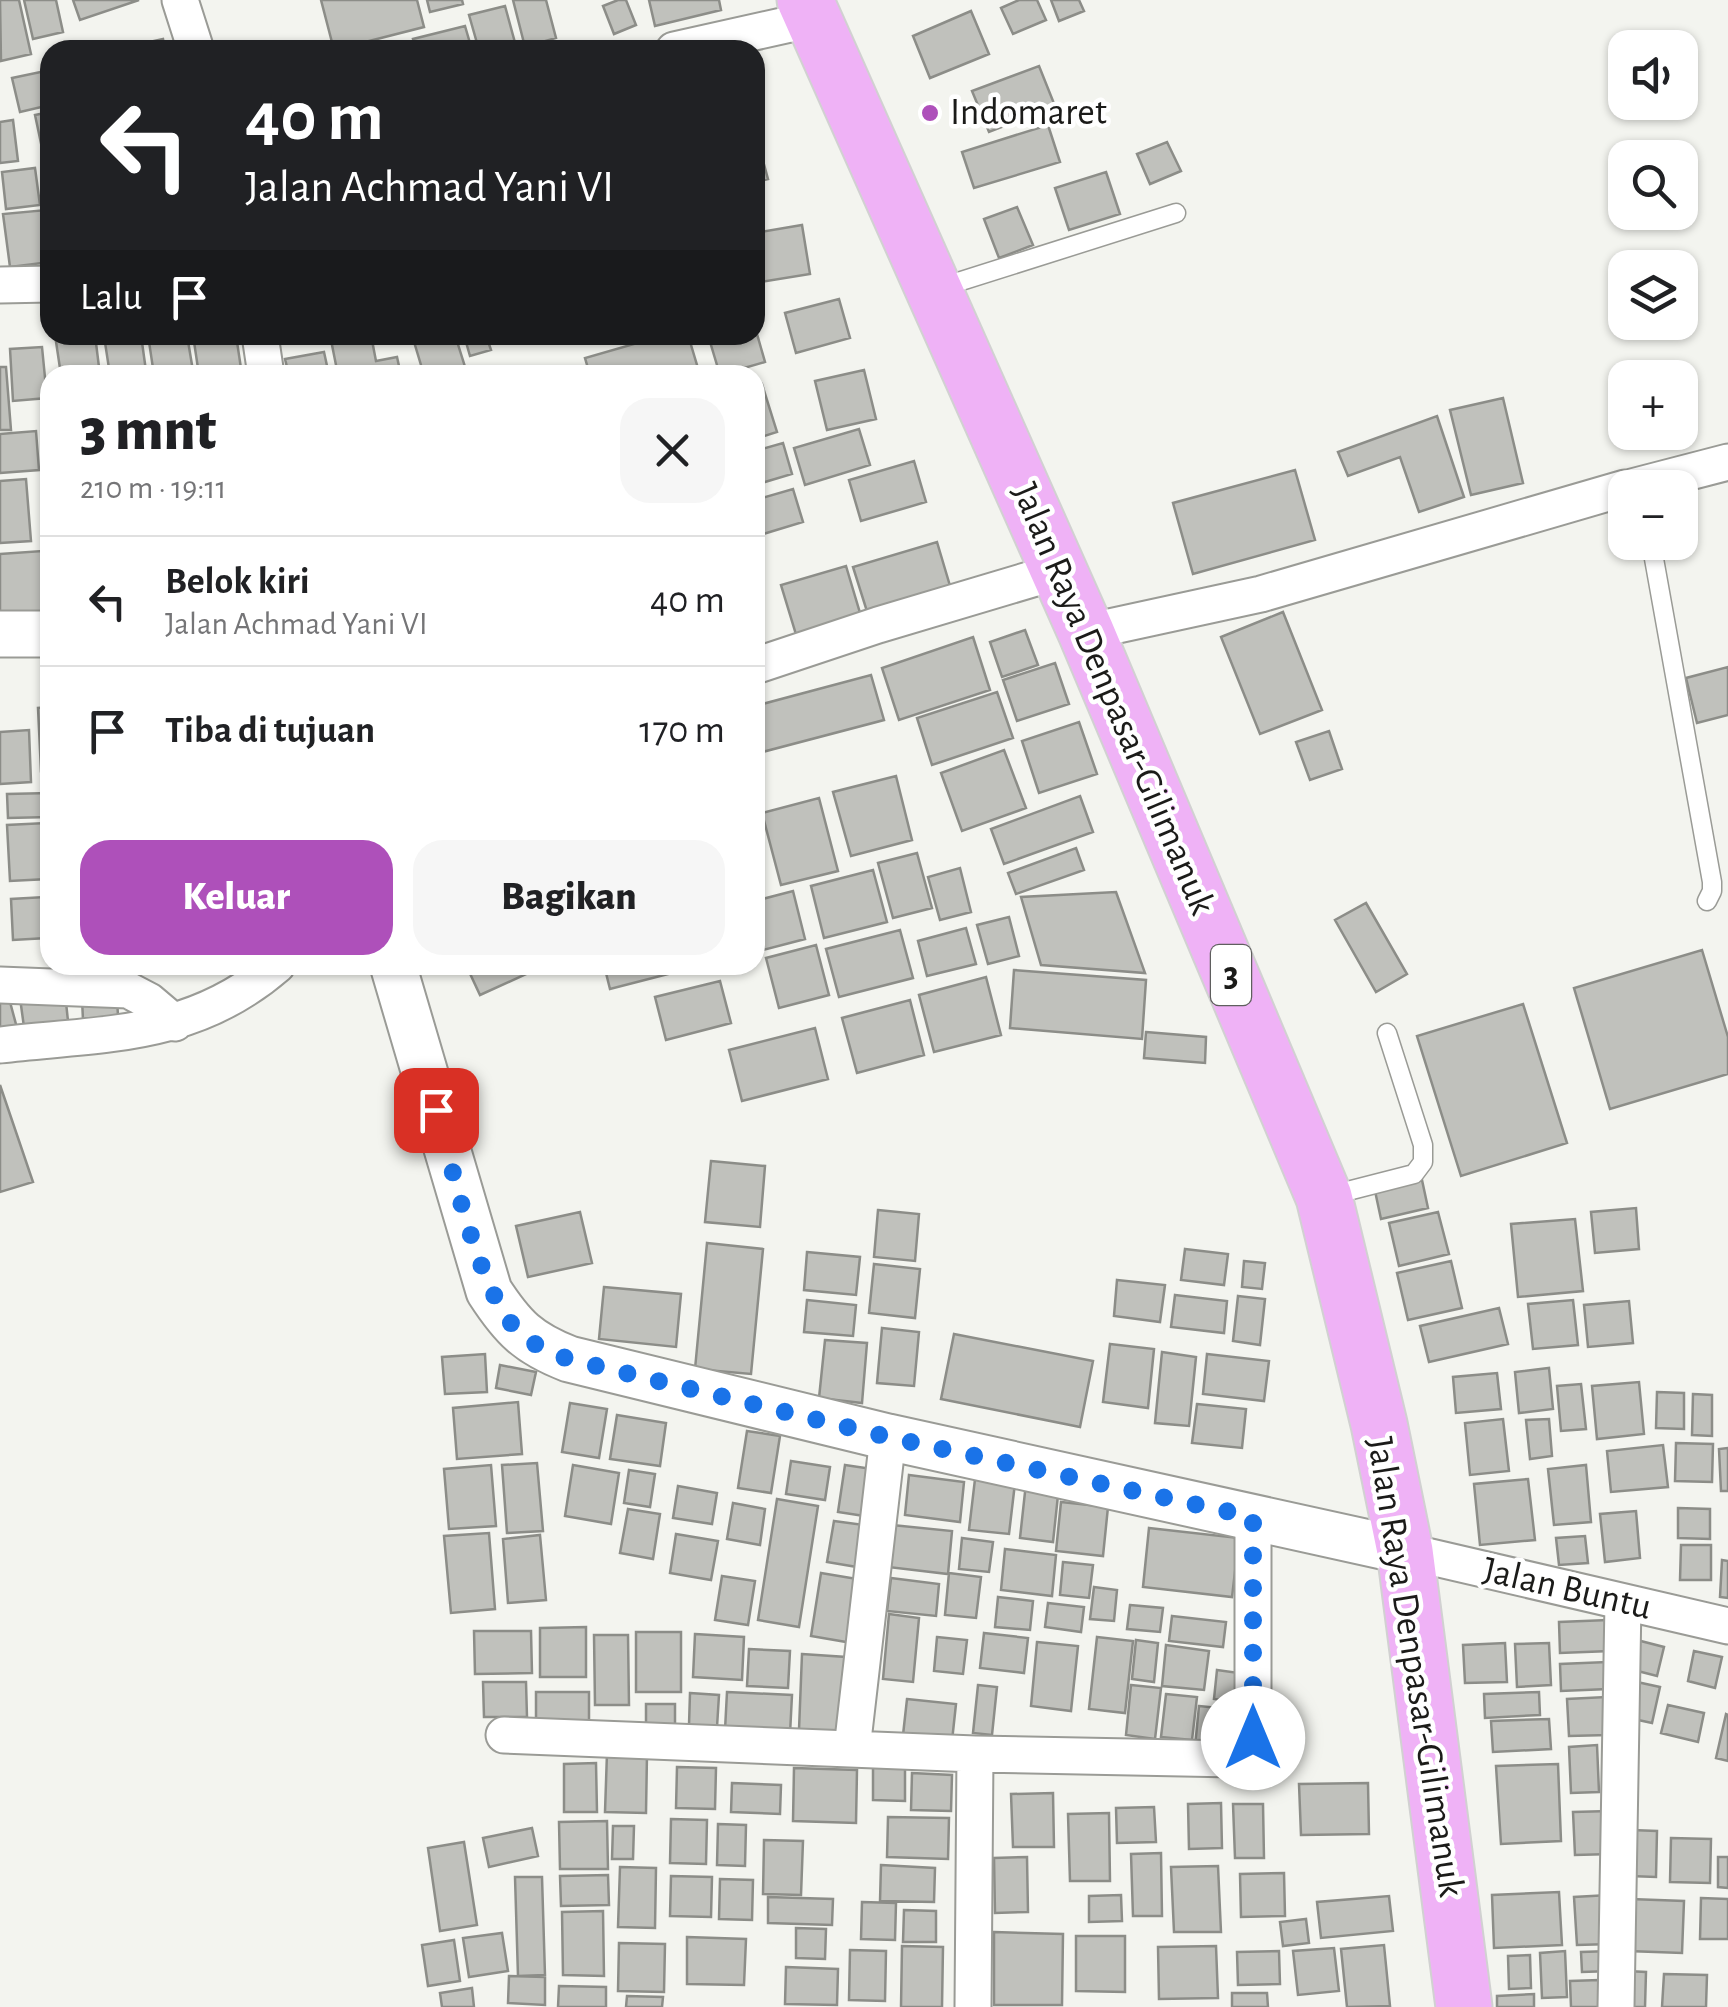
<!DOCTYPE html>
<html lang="id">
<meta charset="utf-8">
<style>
:root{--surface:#fff;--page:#f6f6f6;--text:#202124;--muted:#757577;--line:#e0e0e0;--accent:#ae50ba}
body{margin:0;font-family:"Alegreya Sans",sans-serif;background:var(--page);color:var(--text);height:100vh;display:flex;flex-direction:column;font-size:38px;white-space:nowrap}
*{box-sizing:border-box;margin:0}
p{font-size:32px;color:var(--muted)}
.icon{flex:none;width:55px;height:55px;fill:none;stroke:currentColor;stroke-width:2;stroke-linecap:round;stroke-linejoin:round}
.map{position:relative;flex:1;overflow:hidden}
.details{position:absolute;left:40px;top:365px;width:725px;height:610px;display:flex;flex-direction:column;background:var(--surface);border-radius:30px;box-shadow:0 2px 8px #0004}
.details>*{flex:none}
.banner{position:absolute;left:40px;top:40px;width:725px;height:305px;border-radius:30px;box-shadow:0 2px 8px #0004;background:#202124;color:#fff;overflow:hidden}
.controls{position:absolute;left:1608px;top:30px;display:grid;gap:20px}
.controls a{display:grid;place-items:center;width:90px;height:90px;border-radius:20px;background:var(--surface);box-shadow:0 2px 8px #0004;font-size:50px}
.pin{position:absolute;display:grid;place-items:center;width:85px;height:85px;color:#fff;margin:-42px;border-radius:20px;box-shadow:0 5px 15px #0006}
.me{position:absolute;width:110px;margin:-55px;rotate:0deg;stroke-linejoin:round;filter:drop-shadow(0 0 8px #0008)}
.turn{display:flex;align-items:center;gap:35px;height:210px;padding:0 40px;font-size:45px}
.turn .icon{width:130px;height:130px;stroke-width:2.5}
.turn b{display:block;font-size:70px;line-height:85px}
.then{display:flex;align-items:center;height:95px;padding:0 40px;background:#0003;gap:20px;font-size:38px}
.round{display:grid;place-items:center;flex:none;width:105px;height:105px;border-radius:30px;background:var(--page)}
.head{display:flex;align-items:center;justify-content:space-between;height:170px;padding:0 40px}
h1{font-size:60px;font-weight:800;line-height:75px}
.action{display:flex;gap:20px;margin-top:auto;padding:20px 40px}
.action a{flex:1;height:115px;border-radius:30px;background:var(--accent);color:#fff;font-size:40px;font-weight:800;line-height:115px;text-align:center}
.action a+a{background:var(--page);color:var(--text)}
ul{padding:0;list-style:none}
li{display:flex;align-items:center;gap:30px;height:130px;padding:0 40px;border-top:2px solid var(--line)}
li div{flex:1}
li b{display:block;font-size:38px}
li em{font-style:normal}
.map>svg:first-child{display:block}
.building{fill:#c0c1bc;stroke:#8c8d88;stroke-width:2.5}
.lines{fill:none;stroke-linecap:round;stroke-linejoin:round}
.service-casing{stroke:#9a9b96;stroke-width:21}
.minor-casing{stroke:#9a9b96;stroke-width:39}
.tertiary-casing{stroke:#9a9b96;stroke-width:49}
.trunk-casing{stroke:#d1d1d1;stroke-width:59}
.service{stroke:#fff;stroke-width:18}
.minor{stroke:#fff;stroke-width:35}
.tertiary{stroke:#fff;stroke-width:45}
.trunk{stroke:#efb2f6;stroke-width:55}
.route{stroke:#1a73e8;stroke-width:18;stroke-dasharray:0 32.4}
.poi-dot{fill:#ae50ba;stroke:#fff;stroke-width:4}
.labels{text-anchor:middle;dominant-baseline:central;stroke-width:9;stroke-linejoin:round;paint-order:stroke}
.shield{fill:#fff;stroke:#5f5f5e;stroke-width:2.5}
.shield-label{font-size:35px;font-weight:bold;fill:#1b1b19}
.poi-label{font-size:38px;fill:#1b1b19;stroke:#fff;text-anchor:start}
.street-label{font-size:38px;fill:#1b1b19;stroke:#fff}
</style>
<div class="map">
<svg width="1728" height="2007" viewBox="0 0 1728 2007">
<rect width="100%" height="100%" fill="#f3f4ef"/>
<path class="building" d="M0 0H19L31 54 1 61Z
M24 0H56L63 32 33 39Z
M73 0H139L80 20Z
M321 0H417L424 27 334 50Z
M427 0H462L463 4 430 12Z
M513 0H546L556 38 525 47Z
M618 0H626L636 25 614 34 603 6Z
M649 0H719L721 10 655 26Z
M1019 0H1037L1046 20 1013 34 1001 8Z
M1051 0H1079L1084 11 1059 21Z
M505 6 517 50H479L469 15Z
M971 11 989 54 930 78 913 36Z
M465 26 472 50H416L413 39Z
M163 39 165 50H122V48Z
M1039 66 1055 106 989 132 972 91Z
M50 70V105L20 112 12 78Z
M50 112V146L42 148 35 115Z
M13 120 18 161 0 163V122Z
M1048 125 1060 162 974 188 962 152Z
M755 132 768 179 755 182Z
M1167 142 1181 171 1150 184 1137 154Z
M35 168 40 205 6 209 2 172Z
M1106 172 1120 214 1069 230 1055 188Z
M1017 207 1033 245 999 258 984 219Z
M46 210 50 262 10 267 3 214Z
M802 225 810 274 755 283V233Z
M839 299 850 338 796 353 785 313Z
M755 327 765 362 720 375 708 335H755Z
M55 335H95L100 375H61Z
M141 335 146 371 110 375 104 336Z
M148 335H187L193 371 154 375Z
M193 335H236L242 375H199Z
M330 335H371L376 361 397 357 401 375H338Z
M412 335H455L466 370 448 375H424Z
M464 335H486L491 350 470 356Z
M665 335H688L700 375H590L585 358Z
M42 347 47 398 13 401 10 349Z
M324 352 329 375H289L285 359Z
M0 367H6L11 430H0Z
M864 370 876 419 827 430 815 381Z
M762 384 777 432 755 439V386Z
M1503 398 1523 483 1471 495 1450 410Z
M1437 416 1464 497 1419 512 1400 457 1348 476 1338 452Z
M859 429 870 465 805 485 794 448Z
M36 431 39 470 0 473V434Z
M783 443 792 474 755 485V451Z
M914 461 926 502 861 521 849 480Z
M1295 470 1315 540 1193 574 1173 503Z
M26 479 31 541 0 543V481Z
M793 489 803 522 760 535 755 520V500Z
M937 542 953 596 870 621 853 567Z
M42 551 46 614 0 617V554Z
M846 566 863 623 798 641 781 585Z
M1283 612 1322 710 1260 734 1221 637Z
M1025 630 1038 665 1002 677 990 642Z
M973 637 990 690 899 720 882 668Z
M1055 663 1069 704 1017 721 1003 680Z
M1728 667V715L1697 723 1686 678Z
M871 675 884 720 755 754V706Z
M997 692 1013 738 932 765 917 718Z
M50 707V770L41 771 38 708Z
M1079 722 1097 774 1039 793 1022 741Z
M29 730 31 782 0 784V732Z
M1329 731 1342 769 1310 780 1296 742Z
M1004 750 1026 808 962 831 941 773Z
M896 776 912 840 851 856 833 792Z
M50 793V817L8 818 7 794Z
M1080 796 1093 832 1004 864 991 829Z
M819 798 838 871 781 885 762 813Z
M46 823 48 879 10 881 7 825Z
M1076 848 1084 870 1016 894 1008 873Z
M917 853 932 908 893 918 878 863Z
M960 868 971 912 940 920 928 877Z
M873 870 887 922 824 938 811 886Z
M793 891 805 939 755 952V901Z
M1116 892 1145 973 1041 965 1021 897Z
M45 897 47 938 13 940 11 899Z
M1366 903 1407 974 1376 992 1335 920Z
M1009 917 1019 956 988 964 977 925Z
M966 928 976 964 927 976 918 941Z
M900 930 913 978 839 997 826 949Z
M816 945 829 995 779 1008 766 958Z
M1702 950 1728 1037V1074L1610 1109 1574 988Z
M466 965H532L535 970 480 995Z
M604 965H703L610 989Z
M1014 970 1146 980 1142 1039 1010 1028Z
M986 977 1001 1035 934 1052 919 995Z
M720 981 731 1023 666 1040 655 997Z
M6 987 17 1028 0 1033V988Z
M65 993 68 1021 24 1027 20 998Z
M117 996 118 1017 83 1020 82 999Z
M910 1000 924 1055 857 1073 842 1018Z
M1523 1004 1567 1143 1461 1176 1417 1036Z
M815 1028 828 1079 742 1101 729 1050Z
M1146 1032 1206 1037 1205 1063 1144 1058Z
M0 1085 33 1182 0 1192Z
M711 1161 765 1166 760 1227 705 1222Z
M1422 1180 1428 1208 1381 1219 1375 1191Z
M1636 1208 1639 1249 1595 1253 1591 1212Z
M878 1210 919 1214 915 1261 874 1257Z
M580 1212 592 1263 528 1277 516 1226Z
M1438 1212 1449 1254 1399 1266 1389 1223Z
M1575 1219 1583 1291 1518 1297 1511 1224Z
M707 1243 763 1249 751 1374 695 1369Z
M1185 1249 1228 1254 1224 1285 1181 1280Z
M807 1252 860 1257 856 1295 804 1290Z
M1244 1261 1265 1263 1262 1289 1242 1287Z
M1451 1261 1462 1308 1408 1320 1397 1273Z
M874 1264 920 1269 915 1318 869 1313Z
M1117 1280 1165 1285 1160 1322 1114 1316Z
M604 1287 681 1294 676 1347 599 1339Z
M1175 1295 1227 1301 1224 1333 1171 1327Z
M1238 1296 1265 1299 1260 1345 1233 1341Z
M807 1300 856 1305 853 1336 804 1332Z
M1573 1300 1578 1345 1533 1349 1528 1304Z
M1629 1301 1633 1343 1588 1347 1584 1305Z
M1499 1308 1508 1344 1429 1362 1420 1326Z
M882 1328 919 1332 914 1386 877 1383Z
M954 1334 1093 1361 1080 1427 941 1399Z
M825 1340 867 1343 862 1403 819 1398Z
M1110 1344 1154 1349 1148 1408 1103 1402Z
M1162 1352 1196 1357 1189 1426 1155 1423Z
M485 1354 487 1392 445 1394 442 1357Z
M1207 1354 1269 1361 1264 1401 1203 1394Z
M500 1365 536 1372 531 1395 496 1388Z
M1549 1368 1553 1409 1519 1413 1515 1372Z
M1497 1373 1501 1409 1456 1413 1453 1377Z
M1639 1382 1644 1434 1597 1439 1592 1386Z
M1581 1384 1586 1429 1561 1431 1557 1386Z
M1657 1392 1684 1393V1429L1656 1428Z
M1693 1394 1712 1395V1436L1692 1435Z
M518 1402 522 1454 457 1459 453 1408Z
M570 1403 607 1409 599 1458 562 1452Z
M1197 1404 1246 1409 1242 1448 1192 1443Z
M617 1415 666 1423 660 1466 610 1459Z
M1503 1419 1509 1471 1470 1475 1465 1423Z
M1549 1419 1552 1456 1530 1459 1526 1420Z
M747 1431 780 1436 771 1493 738 1488Z
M1676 1443 1713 1444 1712 1482 1675 1481Z
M1663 1445 1668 1487 1611 1492 1607 1451Z
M1728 1448V1491H1721L1719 1449Z
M791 1461 830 1467 825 1500 786 1494Z
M537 1463 543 1531 507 1533 502 1465Z
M491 1465 496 1526 449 1529 444 1469Z
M573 1465 619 1473 611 1524 565 1516Z
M845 1465 879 1470 871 1517 838 1512Z
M1586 1465 1591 1522 1554 1525 1548 1469Z
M629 1470 655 1474 650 1507 624 1503Z
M909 1475 964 1482 960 1522 905 1515Z
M975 1479 1015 1483 1009 1534 969 1530Z
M1528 1479 1535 1540 1480 1545 1474 1484Z
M1026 1483 1059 1486 1053 1542 1020 1538Z
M678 1486 717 1493 712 1524 673 1518Z
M777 1499 818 1506 799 1627 758 1620Z
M1061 1502 1108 1507 1103 1556 1056 1551Z
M733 1503 765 1509 760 1545 727 1539Z
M1678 1508 1710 1509V1539L1678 1538Z
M628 1509 660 1514 653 1559 620 1553Z
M1636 1511 1640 1558 1605 1562 1600 1514Z
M834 1521 864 1525 857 1567 827 1562Z
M892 1525 952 1531 948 1574 888 1567Z
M1149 1528 1239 1538 1232 1597 1143 1587Z
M489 1533 495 1609 451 1613 444 1536Z
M676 1534 718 1541 711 1580 670 1573Z
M540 1535 546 1600 508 1603 503 1539Z
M1585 1536 1588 1563 1559 1565 1556 1538Z
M962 1538 993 1542 989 1572 959 1569Z
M1681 1545H1711V1580H1680Z
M1005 1549 1056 1555 1052 1596 1001 1590Z
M1722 1560 1728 1561V1598L1720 1597Z
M1063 1562 1093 1565 1089 1598 1060 1595Z
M821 1573 863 1580 852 1643 811 1636Z
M949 1573 981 1577 976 1618 945 1615Z
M722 1576 755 1581 748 1625 715 1620Z
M891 1578 939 1584 936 1616 887 1611Z
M1094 1587 1117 1590 1114 1621 1090 1619Z
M998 1597 1033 1601 1030 1630 995 1627Z
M1048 1603 1084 1607 1081 1632 1045 1627Z
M1130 1605 1163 1608 1160 1632 1127 1629Z
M889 1614 919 1618 913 1682 883 1679Z
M1172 1616 1226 1622 1223 1647 1169 1641Z
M1608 1620 1610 1651 1560 1653 1559 1622Z
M586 1627V1677H540V1628Z
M474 1631H531L532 1673 475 1674Z
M636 1632H681V1692H636Z
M984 1633 1028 1638 1024 1673 980 1668Z
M695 1634 744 1637 742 1680 693 1677Z
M594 1635H628L629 1705H595Z
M937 1637 967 1640 963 1674 934 1671Z
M1097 1637 1133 1641 1125 1713 1089 1709Z
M1633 1639 1664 1647 1657 1676 1626 1668Z
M1136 1640 1158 1643 1154 1682 1132 1679Z
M1037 1642 1078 1646 1071 1711 1031 1706Z
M1505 1643 1507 1682 1465 1683 1463 1645Z
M1549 1643 1551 1685 1517 1687 1515 1644Z
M1166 1645 1209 1651 1204 1690 1162 1686Z
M749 1649 790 1651 788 1688 747 1686Z
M1694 1651 1722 1657 1715 1688 1688 1681Z
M802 1654 846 1657 842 1732 799 1730Z
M1607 1662 1608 1689 1561 1691 1560 1664Z
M1217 1670 1239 1673 1236 1702 1214 1699Z
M483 1682H526L527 1717H484Z
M1637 1682 1660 1687 1652 1723 1629 1718Z
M978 1685 997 1687 992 1735 973 1733Z
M1131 1685 1161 1688 1155 1739 1126 1735Z
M536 1692H589V1724L536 1725Z
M727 1692 792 1695 790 1734 725 1730Z
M1539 1692 1540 1715 1485 1718 1484 1694Z
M690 1693 719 1695 717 1727 689 1725Z
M1166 1694 1197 1697 1192 1740 1161 1737Z
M1606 1697 1608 1735 1569 1736 1567 1699Z
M907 1699 956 1704 952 1741 903 1735Z
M646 1704H675V1730L646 1731Z
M1668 1705 1704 1713 1698 1742 1661 1733Z
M1199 1706 1239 1710 1234 1752 1195 1747Z
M1726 1714 1728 1715V1761L1716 1758Z
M1549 1719 1551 1749 1493 1752 1491 1721Z
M1597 1745 1599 1792 1571 1793 1569 1747Z
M607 1753 647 1754 646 1813 605 1812Z
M596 1763 597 1812H564V1764Z
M1558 1764 1561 1841 1501 1844 1496 1766Z
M873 1766H905V1801L873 1800Z
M677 1767 716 1768 715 1809 676 1808Z
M794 1768 857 1770 856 1823 793 1821Z
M912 1773 952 1775 951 1811 911 1810Z
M732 1783 781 1785 780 1814 731 1812Z
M1368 1783 1369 1834 1301 1835 1299 1784Z
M1053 1793 1054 1847H1013L1011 1794Z
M1221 1803 1222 1848 1189 1849 1188 1804Z
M1233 1804H1263L1264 1858H1235Z
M1154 1807 1156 1842 1117 1843 1116 1808Z
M1610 1811 1612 1854 1575 1855 1573 1812Z
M1109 1813 1110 1881H1070L1068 1814Z
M888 1817 949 1818 948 1859 887 1857Z
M671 1819 707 1820 706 1864 670 1863Z
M607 1821 608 1869H560L559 1822Z
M718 1824 746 1825 745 1866 717 1865Z
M613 1826H634L633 1859H612Z
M532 1828 538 1856 489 1867 483 1838Z
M1631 1830 1657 1831 1656 1877 1630 1876Z
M1671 1838 1711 1839 1710 1883 1670 1882Z
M764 1840 803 1841 801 1895 763 1894Z
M464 1842 477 1925 440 1931 428 1848Z
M1161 1853 1162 1916H1133L1131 1854Z
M1027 1857 1028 1912 995 1913 994 1858Z
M1718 1857H1728V1888L1718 1887Z
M881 1865 935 1868 934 1902 880 1901Z
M1218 1866 1221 1932H1174L1171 1867Z
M620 1867 656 1868 655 1928 618 1927Z
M1284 1873 1285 1916 1241 1917 1240 1874Z
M608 1875 609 1905 561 1906 560 1876Z
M671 1876 712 1877 711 1917 670 1916Z
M515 1877H542L545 1975 518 1976Z
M720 1879 753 1880 752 1920 719 1919Z
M1559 1892 1562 1945 1494 1948 1492 1895Z
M1121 1895 1122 1921 1089 1922V1896Z
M1609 1895 1611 1944 1577 1945 1574 1897Z
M1389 1896 1393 1931 1321 1938 1317 1902Z
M768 1897 833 1899 832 1925 768 1923Z
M1701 1898 1728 1899V1939H1700Z
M1630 1899 1684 1901 1682 1953 1628 1951Z
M862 1902 896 1903 895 1940 861 1939Z
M904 1910 936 1911V1942H903Z
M603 1911 604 1976 563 1975 562 1912Z
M1306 1919 1309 1943 1283 1946 1280 1922Z
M796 1928 826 1929 825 1959 796 1958Z
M994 1932 1063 1934 1062 2005H994Z
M502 1933 508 1971 469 1977 463 1938Z
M1076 1936H1125V1992L1076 1991Z
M687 1937 746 1939 744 1985 687 1984Z
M454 1940 460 1981 428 1986 422 1945Z
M619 1943 665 1944 664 1992 618 1991Z
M1384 1945 1390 2006 1347 2007 1341 1949Z
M902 1946 943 1947 942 2007H901Z
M1216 1946 1218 1998 1159 1999 1158 1947Z
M1334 1948 1339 1991 1298 1995 1293 1951Z
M850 1950 886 1951 885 2001 849 2000Z
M1279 1951 1280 1984 1238 1985 1237 1952Z
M1565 1951 1567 1997 1542 1998 1540 1953Z
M1611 1951 1612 1971 1582 1972 1581 1952Z
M1530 1955 1531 1988 1509 1989 1508 1956Z
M786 1967 838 1969 837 2005 785 2004Z
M1627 1971 1646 1972 1645 2007H1626Z
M1664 1974 1707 1975 1706 2007H1662Z
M509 1976 545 1977V2005L508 2003Z
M1599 1980 1601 2007H1571L1570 1981Z
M559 1986 606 1987V2007H558Z
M472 1988 474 2007H442L440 1993Z
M1232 1993H1267L1268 2007H1232Z
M1534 1994V2007H1497V1996Z
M627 1996 663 1997 662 2007H626Z"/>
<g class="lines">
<defs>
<path id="service" d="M939 288 1176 213
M1651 542 1712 882V891L1707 901
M1332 1195 1414 1174 1423 1162V1145L1387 1033"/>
<path id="minor" d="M180 0 196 50
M674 50 813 19
M0 285 50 284
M260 335 266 375
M1628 488 1728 462
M1086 632 1261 594 1625 488
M755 666 878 625 1059 571
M0 985 128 990 149 1001 175 1023
M0 1045C105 1033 193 1038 277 965
M1405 1551 1728 1626
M504 1735 975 1754 1234 1759 1244 1755 1253 1739V1517
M852 1749 888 1437
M973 2007 975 1754
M1616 2007 1623 1602"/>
<path id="tertiary" d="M0 634H50
M393 965 489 1291C513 1328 528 1343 569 1359L888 1437 1405 1551"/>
<path id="trunk" d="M805 0 1086 632 1324 1197 1379 1424 1405 1551 1464 2007"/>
</defs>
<use href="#service" class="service-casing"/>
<use href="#minor" class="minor-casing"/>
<use href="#tertiary" class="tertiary-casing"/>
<use href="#trunk" class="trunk-casing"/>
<use href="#service" class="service"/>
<use href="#minor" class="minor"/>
<use href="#tertiary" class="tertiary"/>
<use href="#trunk" class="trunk"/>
</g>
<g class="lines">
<path class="route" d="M436 1110C453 1167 479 1297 521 1334 535 1346 551 1352 568 1359L888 1437 1253 1517V1738"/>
</g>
<circle class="poi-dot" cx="930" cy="113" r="10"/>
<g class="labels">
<rect class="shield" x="1211" y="945" width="40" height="60" rx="8"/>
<g class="shield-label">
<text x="1231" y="975">3</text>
</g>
<g class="poi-label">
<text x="950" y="113">Indomaret</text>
</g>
<g class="street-label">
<text transform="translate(1113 699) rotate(67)">Jalan Raya Denpasar-Gilimanuk</text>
<text transform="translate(1567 1589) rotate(13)">Jalan Buntu</text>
<text transform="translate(1415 1667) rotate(81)">Jalan Raya Denpasar-Gilimanuk</text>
</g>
</g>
</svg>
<div class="controls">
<a><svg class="icon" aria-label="sound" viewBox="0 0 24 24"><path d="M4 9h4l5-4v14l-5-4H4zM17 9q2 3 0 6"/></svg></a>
<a><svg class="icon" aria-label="search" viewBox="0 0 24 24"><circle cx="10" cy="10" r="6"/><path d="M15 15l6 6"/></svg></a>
<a><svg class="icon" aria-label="layers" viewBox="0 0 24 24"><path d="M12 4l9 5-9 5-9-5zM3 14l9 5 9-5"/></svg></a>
<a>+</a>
<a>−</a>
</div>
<div class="pin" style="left:436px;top:1110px;background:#d93025"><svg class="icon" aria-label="arrive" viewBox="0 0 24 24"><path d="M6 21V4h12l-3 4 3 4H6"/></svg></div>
<svg class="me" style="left:1253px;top:1738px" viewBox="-20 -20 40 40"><circle r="19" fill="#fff"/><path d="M0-13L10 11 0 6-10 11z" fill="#1a73e8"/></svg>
<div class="banner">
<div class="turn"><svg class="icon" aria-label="left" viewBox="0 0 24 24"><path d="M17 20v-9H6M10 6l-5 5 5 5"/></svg><div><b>40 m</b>Jalan Achmad Yani VI</div></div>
<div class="then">Lalu<svg class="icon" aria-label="arrive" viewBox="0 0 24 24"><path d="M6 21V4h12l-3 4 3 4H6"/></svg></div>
</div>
<section class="details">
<div class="head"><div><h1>3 mnt</h1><p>210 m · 19:11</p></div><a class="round"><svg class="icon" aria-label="close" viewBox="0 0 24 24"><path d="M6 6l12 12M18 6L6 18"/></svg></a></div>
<ul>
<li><svg class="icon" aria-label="left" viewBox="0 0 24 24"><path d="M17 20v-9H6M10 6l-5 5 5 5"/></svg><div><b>Belok kiri</b><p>Jalan Achmad Yani VI</p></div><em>40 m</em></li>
<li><svg class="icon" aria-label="arrive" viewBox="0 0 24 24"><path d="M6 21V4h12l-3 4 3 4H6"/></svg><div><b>Tiba di tujuan</b></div><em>170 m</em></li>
</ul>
<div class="action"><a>Keluar</a><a>Bagikan</a></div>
</section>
</div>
